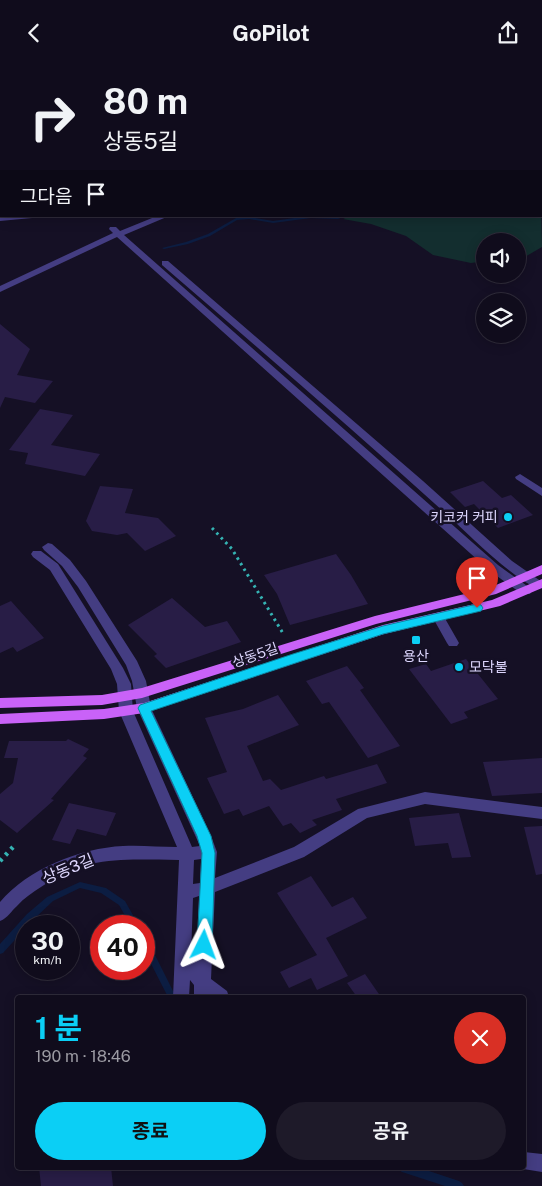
<!DOCTYPE html>
<html lang="ko">
<meta charset="utf-8">
<style>
:root{--surface:#100c1c;--page:#1e1a29;--text:#f1f3f6;--muted:#9c9ba3;--line:#302c3b;--accent:#0bcff5}
body{margin:0;font-family:"Public Sans","Noto Sans KR",sans-serif;background:var(--page);color:var(--text);height:100vh;display:flex;flex-direction:column;font-size:19px;white-space:nowrap}
*{box-sizing:border-box;margin:0}
p{font-size:16px;color:var(--muted)}
.icon{flex:none;width:28px;height:28px;fill:none;stroke:currentColor;stroke-width:2;stroke-linecap:round;stroke-linejoin:round}
.map{position:relative;flex:1;overflow:hidden}
.side{position:absolute;left:15px;top:930px;width:511px;height:175px;display:flex;flex-direction:column;background:var(--surface);border-radius:5px;box-shadow:0 2px 12px #0003,0 0 0 1px var(--line)}
.side>*{flex:none}
.hud{position:absolute;left:0px;top:0px;width:542px;height:152px;box-shadow:0 2px 12px #0003,0 0 0 1px var(--line);background:#100c1c;color:var(--text);overflow:hidden}
.controls{position:absolute;left:476px;top:168px;display:grid;gap:10px}
.controls a{display:grid;place-items:center;width:50px;height:50px;border-radius:50%;background:var(--surface);box-shadow:0 2px 12px #0003,0 0 0 1px var(--line);font-size:25px}
.speed{position:absolute;left:15px;top:850px;display:flex;gap:10px;font-size:25px;font-weight:700;text-align:center}
.speed>*{display:grid;place-content:center;width:65px;height:65px;border-radius:50%;background:var(--surface);box-shadow:0 2px 12px #0003,0 0 0 1px var(--line);line-height:1}
.speed small{font-size:12px;font-weight:400}
.speed .limit{border:8px solid #d22;background:#fff;color:#111}
.pin{position:absolute;display:grid;place-items:center;width:42px;height:42px;color:#fff;margin:-51px -21px;border-radius:50% 50% 50% 0;rotate:-45deg;box-shadow:0 0 5px #0007}
.pin .icon{rotate:45deg}
.me{position:absolute;width:55px;margin:-28px;rotate:3deg;stroke-linejoin:round;filter:drop-shadow(0 0 4px #0008)}
.turn{display:flex;align-items:center;gap:18px;height:105px;padding:0 20px;font-size:22px}
.turn .icon{width:65px;height:65px;stroke-width:2.5}
.turn b{display:block;font-size:35px;line-height:42px}
.then{display:flex;align-items:center;height:48px;padding:0 20px;background:#0003;gap:10px;font-size:19px}
.round{display:grid;place-items:center;flex:none;width:52px;height:52px;border-radius:26px;background:var(--page)}
.headline{display:flex;align-items:center;justify-content:space-between;height:85px;padding:0 20px}
h1{font-size:30px;font-weight:700;line-height:38px;color:var(--accent)}
.button{display:flex;gap:10px;margin-top:auto;padding:10px 20px}
.button a{flex:1;height:58px;border-radius:30px;background:var(--accent);color:#111;font-size:20px;font-weight:700;line-height:58px;text-align:center}
.button a+a{background:var(--page);color:var(--text)}
header{display:flex;justify-content:space-between;align-items:center;height:65px;padding:0 20px;background:var(--surface);font-size:22px;font-weight:700}
.map>svg:first-child{display:block}
.green{fill:#132e2f}
.lines{fill:none;stroke-linecap:round;stroke-linejoin:round}
.stream{fill:#0c1d42;fill-rule:evenodd}
.building{fill:#281d46}
.path-far1{stroke:#35b3b3;stroke-width:3;stroke-dasharray:2.5 4;stroke-linecap:butt}
.path{stroke:#35b3b3;stroke-width:4.5;stroke-dasharray:3 5;stroke-linecap:butt}
.minor{fill:#443d82;fill-rule:evenodd}
.major{fill:#c962f8;fill-rule:evenodd}
.route{fill:#0bcff5;stroke:#07879f}
.poi-dot{fill:#0bcff5;stroke:#151025;stroke-width:2}
.labels{text-anchor:middle;dominant-baseline:central;stroke-width:5;stroke-linejoin:round;paint-order:stroke}
.poi-label{font-size:14px;fill:#ddd6fd;stroke:#151025;text-anchor:end}
.street-label{font-size:14px;fill:#ddd6fd;stroke:#151025}
.near-street-label{font-size:16px;fill:#ddd6fd;stroke:#151025}
</style>
<header><svg class="icon" aria-label="back" viewBox="0 0 24 24"><path d="M15 5l-7 7 7 7"/></svg>GoPilot<svg class="icon" aria-label="share" viewBox="0 0 24 24"><path d="M12 15V3M7 8l5-5 5 5M5 13v7h14v-7"/></svg></header>
<div class="map">
<svg width="542" height="1121" viewBox="0 0 542 1121">
<rect width="100%" height="100%" fill="#151025"/>
<path class="green" d="M541 138 542 182 523 193H518V176H485V196L471 198 433 190 406 171 371 159 343 154 350 151H541Z"/>
<g class="lines">
<path class="stream" d="M287 0H296L298 1H291Z
M311 0H324L319 1H311Z
M308 151H346L338 154 311 153 273 158 249 154 237 155 210 171 188 179 164 184 162 183 186 177 208 169 236 153 249 152 273 156Z
M80 817 106 823 125 836 139 861H131L119 840 101 828 80 823 53 836 33 855 3 888 0 889V879L27 849 47 832Z
M144 873 147 874 176 932H168L144 885Z
M398 1102H417L459 1116 462 1118 464 1121H445L402 1107 399 1105Z"/>
</g>
<path class="building" d="M0 259 30 284 17 310 53 316 35 338 5 332 0 343Z
M40 344 73 350 51 380 100 389 85 411 25 399 28 388 9 385Z
M483 416 502 433 511 430 533 450 498 463 474 439 465 442 450 427Z
M100 421 133 424 125 448 158 453 176 471 145 486 127 468 117 470 92 466 86 456Z
M336 489 351 510 368 539 290 560 277 529 264 510Z
M172 533 205 562 227 556 241 577 166 603 154 591 157 589 128 560Z
M11 536 44 573 17 587 13 582 0 588V541Z
M466 594 498 634 464 647 468 653 451 659 409 604 426 599 431 606Z
M347 601 364 623 360 625 400 681 368 693 329 637 322 639 306 616Z
M278 630 299 660 247 681 263 716 270 714 281 725 324 711 326 714 377 699 387 718 336 734 342 745 312 755 317 760 300 768 291 758 283 761 269 741 243 751 239 744 224 749 207 713 227 707 205 653 243 644Z
M68 674 89 684 83 691 87 693 51 734 54 735 17 768 0 755V729L13 718 18 693H4L9 676H66Z
M542 693V728L492 731 483 697Z
M69 738 116 748 106 771 77 764 70 779 52 775Z
M459 748 471 792 452 793 448 778 415 781 409 753Z
M542 761V809L536 810 524 762Z
M311 811 332 842 353 832 367 853 326 873 348 911 317 925 311 913 289 923 280 907 317 890 277 828Z
M365 909 381 932H357L347 918Z
M39 1102H111L113 1121H41Z"/>
<g class="lines">
<path class="path-far1" d="M212 463 232 484 284 570"/>
<path class="path" d="M0 796 14 781"/>
<path class="minor" d="M478 0H484V1H478Z
M0 51H1V56H0Z
M541 80H542V84H541Z
M541 109H542V113H541Z
M541 121H542V126H541Z
M36 151 32 153 0 156V152Z
M157 151H169L124 170 498 500 530 523 532 526 530 529H522L490 506 117 172 0 227V221L113 168 109 164 110 162H116L120 166Z
M162 196H168L423 416 512 496 542 517V523C527 527 469 470 456 458 360 370 260 285 162 200Z
M520 409 542 423V431L516 414 515 412Z
M48 478 52 479 70 495 86 516 137 596 146 616 151 643 211 771 217 787 215 813 294 782 358 744 425 727 542 742V754L425 739 367 753 304 792 215 827 211 914 227 926 229 932H194V920L190 915 189 932H173L179 795C126 795 89 789 41 822 33 827 24 833 17 841 11 846 8 853 0 856V837C28 804 80 783 123 781 141 780 159 782 177 782L119 646 117 619 111 604 50 505 33 492 31 489 33 486H41L58 499 123 603 131 619 133 646 192 782 200 781 137 643 132 616 126 600 78 522 62 501 44 485 42 482ZM201 794 200 818 193 819 194 795ZM199 831 196 897 191 892 193 833Z
M439 549 443 550 459 578 457 581H449L447 578 433 553Z
M524 1087 542 1089V1107L517 1103 524 1102Z"/>
<path class="major" d="M542 500V509L496 529 376 559 142 633 102 640 0 643V633L102 630 142 623 375 551 489 523Z
M542 514V523L500 541 384 569 144 648 104 654 0 659V649L104 644 144 638 383 560 492 535Z"/>
</g>
<path class="route" d="M477 539 481 540 483 543 481 546 383 569 151 646 211 771 215 788 212 880 210 885 204 887 199 885 197 880 202 788 197 771 138 643 140 640 293 589 383 561Z"/>
<g class="poi-dot">
<circle cx="508" cy="452" r="5"/>
<rect x="411" y="570" width="10" height="10" rx="2.5"/>
<circle cx="459" cy="602" r="5"/>
</g>
<g class="labels">
<g class="poi-label">
<text x="498" y="452">키코커 커피</text>
<text x="416" y="591" text-anchor="middle">용산</text>
<text x="469" y="602" text-anchor="start">모닥불</text>
</g>
<g class="street-label">
<text transform="translate(255 590) rotate(-19)">상동5길</text>
</g>
<g class="near-street-label">
<text transform="translate(68 804) rotate(-22)">상동3길</text>
</g>
</g>
</svg>
<div class="controls">
<a><svg class="icon" aria-label="sound" viewBox="0 0 24 24"><path d="M4 9h4l5-4v14l-5-4H4zM17 9q2 3 0 6"/></svg></a>
<a><svg class="icon" aria-label="layers" viewBox="0 0 24 24"><path d="M12 4l9 5-9 5-9-5zM3 14l9 5 9-5"/></svg></a>
</div>
<div class="speed"><div>30<small>km/h</small></div><div class="limit">40</div></div>
<div class="pin" style="left:477px;top:543px;background:#d93025"><svg class="icon" aria-label="arrive" viewBox="0 0 24 24"><path d="M6 21V4h12l-3 4 3 4H6"/></svg></div>
<svg class="me" style="left:204px;top:880px" viewBox="-20 -20 40 40"><path d="M0-17L14 15 0 8-14 15z" fill="#0bcff5" stroke="#fff" stroke-width="4"/></svg>
<div class="hud">
<div class="turn"><svg class="icon" aria-label="right" viewBox="0 0 24 24"><path d="M7 20v-9h11M14 6l5 5-5 5"/></svg><div><b>80 m</b>상동5길</div></div>
<div class="then">그다음<svg class="icon" aria-label="arrive" viewBox="0 0 24 24"><path d="M6 21V4h12l-3 4 3 4H6"/></svg></div>
</div>
<section class="side">
<div class="headline"><div><h1>1 분</h1><p>190 m · 18:46</p></div><a class="round" style="background:#d93025;color:#fff"><svg class="icon" aria-label="close" viewBox="0 0 24 24"><path d="M6 6l12 12M18 6L6 18"/></svg></a></div>
<div class="button"><a>종료</a><a>공유</a></div>
</section>
</div>
